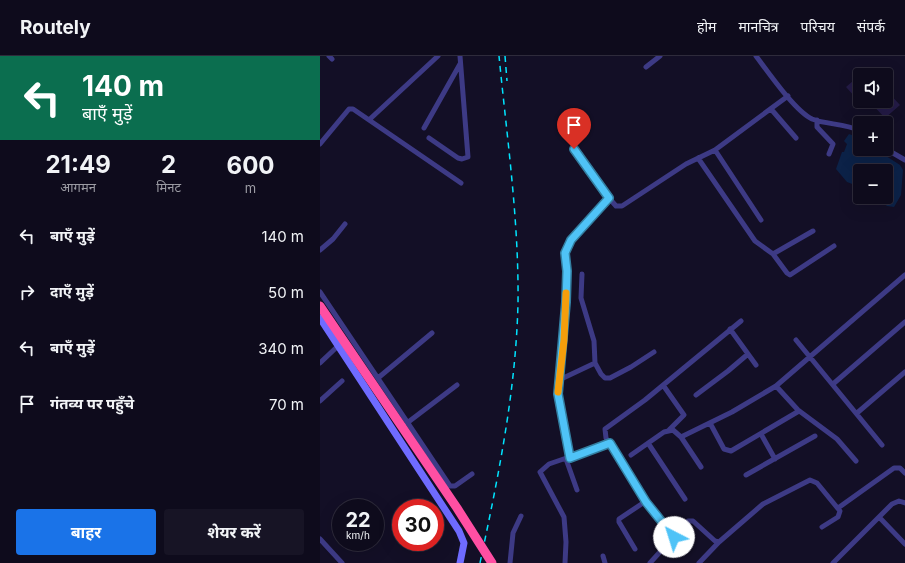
<!DOCTYPE html>
<html lang="hi">
<meta charset="utf-8">
<style>
:root{--surface:#0e0b1c;--page:#171425;--text:#f1f3f6;--muted:#9b9ba3;--line:#2e2b3b;--accent:#1a73e8}
body{margin:0;font-family:Inter,"Noto Sans Devanagari",sans-serif;background:var(--page);color:var(--text);height:100vh;display:flex;flex-direction:column;font-size:15px;white-space:nowrap}
*{box-sizing:border-box;margin:0}
p{font-size:13px;color:var(--muted)}
.icon{flex:none;width:22px;height:22px;fill:none;stroke:currentColor;stroke-width:2;stroke-linecap:round;stroke-linejoin:round}
.map{position:relative;flex:1;overflow:hidden}
.panel{display:flex;flex-direction:column;background:var(--surface);width:320px}
.panel>*{flex:none}
.guide{background:#0b6e4f;color:#fff;overflow:hidden}
.buttons{position:absolute;left:533px;top:12px;display:grid;gap:8px}
.buttons a{display:grid;place-items:center;width:40px;height:40px;border-radius:4px;background:var(--surface);box-shadow:0 4px 16px #0002,0 0 0 1px var(--line);font-size:20px}
.speed{position:absolute;left:12px;top:443px;display:flex;gap:8px;font-size:20px;font-weight:700;text-align:center}
.speed>*{display:grid;place-content:center;width:52px;height:52px;border-radius:50%;background:var(--surface);box-shadow:0 4px 16px #0002,0 0 0 1px var(--line);line-height:1}
.speed small{font-size:10px;font-weight:400}
.speed .limit{border:6px solid #d22;background:#fff;color:#111}
.pin{position:absolute;display:grid;place-items:center;width:34px;height:34px;color:#fff;margin:-41px -17px;border-radius:50% 50% 50% 0;rotate:-45deg;box-shadow:0 0 4px #0007}
.pin .icon{rotate:45deg}
.me{position:absolute;width:44px;margin:-22px;rotate:320deg;stroke-linejoin:round;filter:drop-shadow(0 0 3px #0008)}
.turn{display:flex;align-items:center;gap:14px;height:84px;padding:0 16px;font-size:18px}
.turn .icon{width:52px;height:52px;stroke-width:2.5}
.turn b{display:block;font-size:28px;line-height:34px}
.eta{display:flex;justify-content:space-evenly;align-items:center;height:68px;text-align:center}
.eta b{font-size:24px;font-weight:700;line-height:28px}
.cta{display:flex;gap:8px;margin-top:auto;padding:8px 16px}
.cta a{flex:1;height:46px;border-radius:4px;background:var(--accent);color:#fff;font-size:16px;font-weight:700;line-height:46px;text-align:center}
.cta a+a{background:var(--page);color:var(--text)}
ul{padding:0;list-style:none}
li{display:flex;align-items:center;gap:12px;height:56px;padding:0 16px}
li div{flex:1}
li b{display:block;font-size:15px}
li em{font-style:normal}
header{display:flex;align-items:center;gap:24px;box-sizing:border-box;height:56px;padding:0 20px;background:var(--surface);border-bottom:1px solid var(--line)}
header strong{font-size:19px}
nav{display:flex;gap:22px;margin-inline-start:auto;font-size:14px}
main{display:flex;flex:1;min-height:0}
.map>svg:first-child{display:block}
.water{fill:#0c2248}
.building{fill:#241b47}
.lines{fill:none;stroke-linecap:round;stroke-linejoin:round}
.street{stroke:#3d3a85;stroke-width:5}
.secondary{stroke:#6f6bff;stroke-width:7}
.rail{stroke:#00e5ff;stroke-width:1.5;stroke-dasharray:6 5;stroke-linecap:butt}
.highway-bridge{stroke:#ff4fa3;stroke-width:9}
.route-casing{stroke:#337fa1;stroke-width:10}
.route{stroke:#4fc3f7;stroke-width:7}
.slow{stroke:#f59e0b;stroke-width:7}
</style>
<header>
<strong>Routely</strong>
<nav><a>होम</a><a>मानचित्र</a><a>परिचय</a><a>संपर्क</a></nav>
</header>
<main>
<section class="panel">
<div class="guide">
<div class="turn"><svg class="icon" aria-label="left" viewBox="0 0 24 24"><path d="M17 20v-9H6M10 6l-5 5 5 5"/></svg><div><b>140 m</b>बाएँ मुड़ें</div></div>
</div>
<div class="eta">
<div><b>21:49</b><p>आगमन</p></div>
<div><b>2</b><p>मिनट</p></div>
<div><b>600</b><p>m</p></div>
</div>
<ul>
<li><svg class="icon" aria-label="left" viewBox="0 0 24 24"><path d="M17 20v-9H6M10 6l-5 5 5 5"/></svg><div><b>बाएँ मुड़ें</b></div><em>140 m</em></li>
<li><svg class="icon" aria-label="right" viewBox="0 0 24 24"><path d="M7 20v-9h11M14 6l5 5-5 5"/></svg><div><b>दाएँ मुड़ें</b></div><em>50 m</em></li>
<li><svg class="icon" aria-label="left" viewBox="0 0 24 24"><path d="M17 20v-9H6M10 6l-5 5 5 5"/></svg><div><b>बाएँ मुड़ें</b></div><em>340 m</em></li>
<li><svg class="icon" aria-label="arrive" viewBox="0 0 24 24"><path d="M6 21V4h12l-3 4 3 4H6"/></svg><div><b>गंतव्य पर पहुँचे</b></div><em>70 m</em></li>
</ul>
<div class="cta"><a>बाहर</a><a>शेयर करें</a></div>
</section>
<div class="map">
<svg width="585" height="507" viewBox="0 0 585 507">
<rect width="100%" height="100%" fill="#130f26"/>
<path class="water" d="M529 78 540 82V93H555L580 109 583 114 581 139 574 151 567 150 558 141H566V115H540V131L527 126 516 113 522 96H524L527 88 524 85Z"/>
<path class="building" d="M540 19V38L536 42 526 31Z
M566 34 580 49 565 62 549 45H566Z"/>
<g class="lines">
<path class="street" d="M9 0 12 3
M436 0C448 16 475 55 492 63 507 69 525 67 540 75
M326 11 340 0
M451 53 476 82
M50 63 118 0
M497 64V71L513 88 509 98
M104 72 140 8
M109 82 138 102 142 103 148 101 140 0
M0 88 29 53H33L141 127
M254 93 289 142 296 150H302L366 108 395 94 468 40
M566 93 585 104
M395 94 441 164
M378 102 435 185 453 198 467 217 470 219 473 217 514 190
M0 194 13 183 25 168
M453 198 493 175
M262 218 261 242 274 285 275 307 281 318 285 322H290L311 311 334 296
M0 236 130 430H135L152 418
M410 273 436 309
M476 284 562 389
M0 307 19 289
M58 322 112 277
M239 324 275 307
M513 328 585 266
M343 329 364 359 349 374
M456 330 478 354 517 383 536 405
M376 339 408 315 428 298
M0 345 22 325
M537 357 585 316
M87 367 137 329
M390 367 404 393 411 395 479 355
M441 378 455 403
M361 381 412 356 456 330 585 219
M328 387 365 443
M311 399 344 376 353 374 361 381 381 411
M250 402 238 338 246 246 247 215 245 197 251 184 289 142
M246 403 257 434
M426 419 495 380
M518 452 574 412H580L585 417
M559 461 585 488
M354 481 326 445 286 382 285 373 325 344 421 265
M0 483 22 507
M315 493 299 466V463L326 445
M283 500 285 507
M190 507 193 477 201 460
M245 507 246 486 244 461 220 416 229 408 290 387
M330 507 368 465H373L395 485 399 486 443 448 490 424 497 427 520 455 518 461 502 471
M379 507 399 486
M513 507 572 448 579 445 585 447"/>
<path class="secondary" d="M0 262 139 475 144 487 140 507"/>
<path class="rail" d="M185 0 187 25
M160 507C178 422 196 335 198 247 199 165 187 82 179 0"/>
<path class="highway-bridge" d="M0 250 137 452 172 507"/>
</g>
<g class="lines">
<defs>
<path id="route" d="M254 93 289 142 251 184 245 197 247 215 246 246 238 338 250 402 290 387 326 446 354 481"/>
</defs>
<use href="#route" class="route-casing"/>
<use href="#route" class="route"/>
<path class="slow" d="M238 336 244 284 246 237"/>
</g>
</svg>
<div class="buttons">
<a><svg class="icon" aria-label="sound" viewBox="0 0 24 24"><path d="M4 9h4l5-4v14l-5-4H4zM17 9q2 3 0 6"/></svg></a>
<a>+</a>
<a>−</a>
</div>
<div class="speed"><div>22<small>km/h</small></div><div class="limit">30</div></div>
<div class="pin" style="left:254px;top:93px;background:#d93025"><svg class="icon" aria-label="arrive" viewBox="0 0 24 24"><path d="M6 21V4h12l-3 4 3 4H6"/></svg></div>
<svg class="me" style="left:354px;top:481px" viewBox="-20 -20 40 40"><circle r="19" fill="#fff"/><path d="M0-13L10 11 0 6-10 11z" fill="#4fc3f7"/></svg>
</div>
</main>
